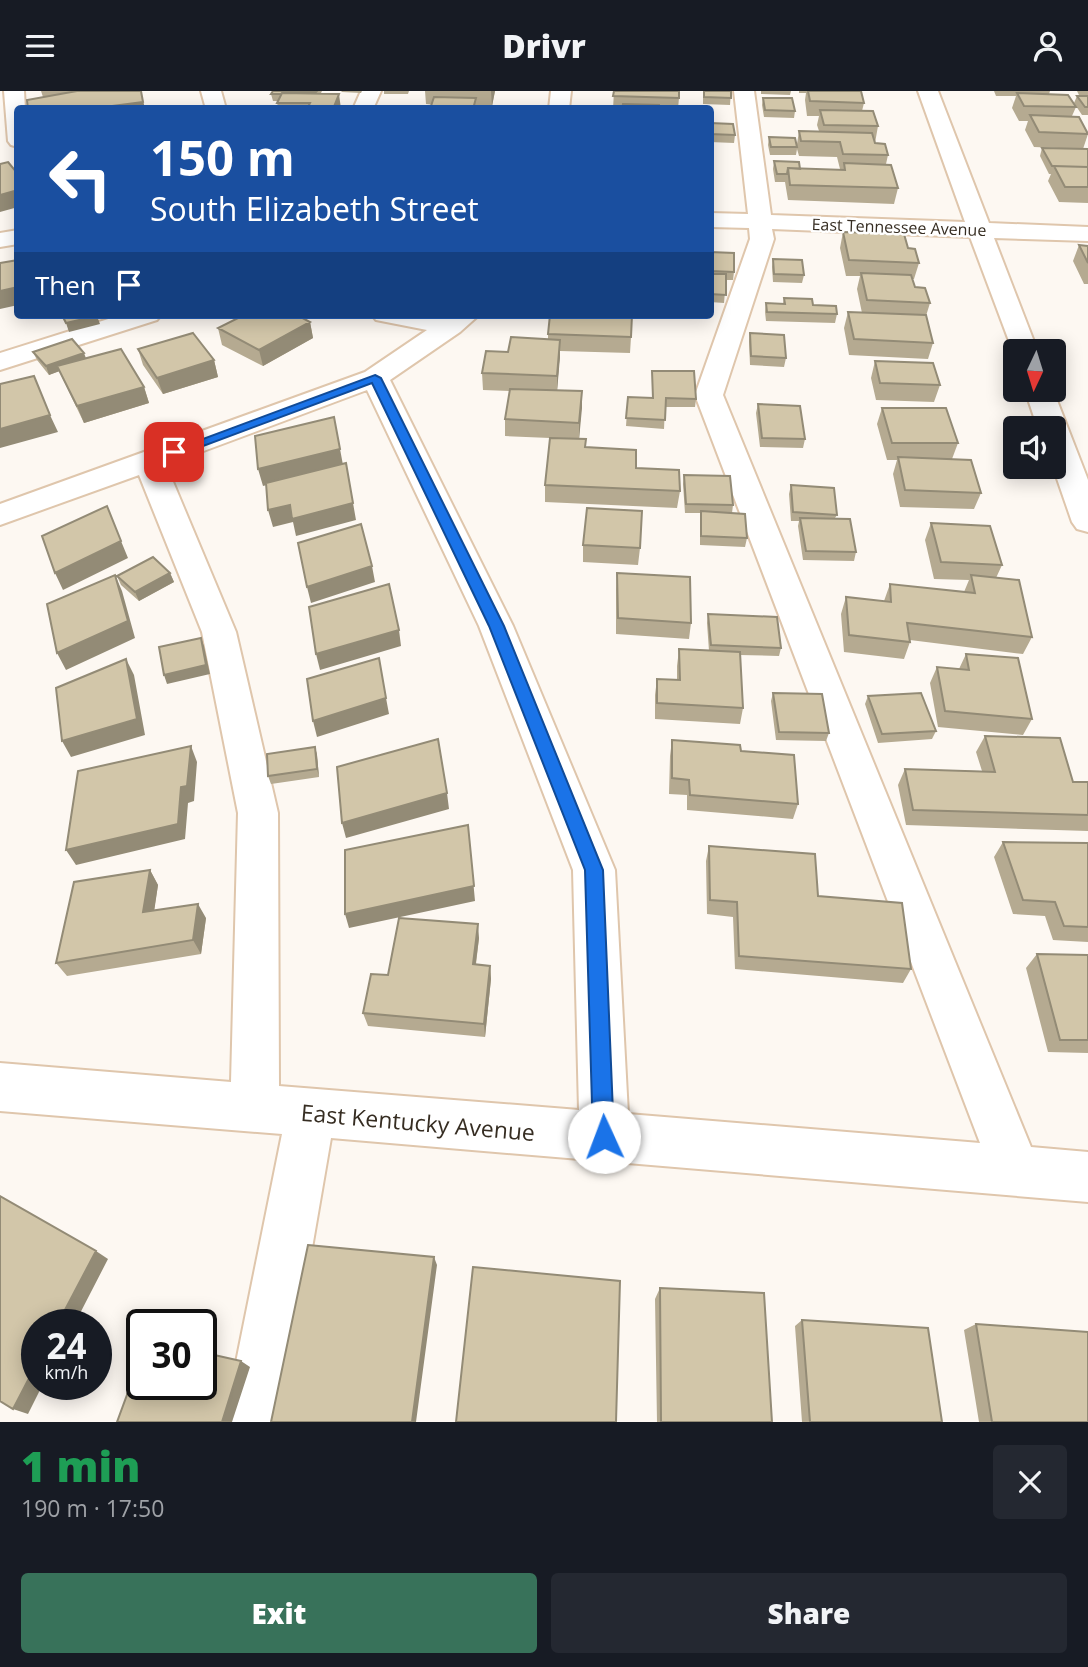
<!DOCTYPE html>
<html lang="en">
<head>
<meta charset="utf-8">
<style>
	:root { --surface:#171b24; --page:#242831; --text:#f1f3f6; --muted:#9ea1a6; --accent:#38725a }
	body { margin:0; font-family:"Open Sans",sans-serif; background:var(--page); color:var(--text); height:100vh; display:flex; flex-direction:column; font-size:26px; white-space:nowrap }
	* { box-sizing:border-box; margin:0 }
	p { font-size:23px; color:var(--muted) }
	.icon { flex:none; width:38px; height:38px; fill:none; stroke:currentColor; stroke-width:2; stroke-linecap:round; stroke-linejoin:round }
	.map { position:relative; height:1331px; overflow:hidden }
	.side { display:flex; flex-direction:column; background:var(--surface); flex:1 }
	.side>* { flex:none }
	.hud { position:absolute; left:14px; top:14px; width:700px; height:214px; border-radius:7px; box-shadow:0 4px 18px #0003; background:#1a4fa0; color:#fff; overflow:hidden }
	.needle { width:46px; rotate:184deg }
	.fabs { position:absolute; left:1003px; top:248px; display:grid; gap:14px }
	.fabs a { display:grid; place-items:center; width:63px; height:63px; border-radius:7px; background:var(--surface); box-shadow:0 4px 18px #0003; font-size:35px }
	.speed { position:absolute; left:21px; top:1218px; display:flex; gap:14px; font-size:35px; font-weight:700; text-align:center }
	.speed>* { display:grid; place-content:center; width:91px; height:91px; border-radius:50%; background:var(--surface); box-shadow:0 4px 18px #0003; line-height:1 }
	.speed small { font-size:18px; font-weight:400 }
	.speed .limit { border:4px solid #111; border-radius:10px; background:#fff; color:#111 }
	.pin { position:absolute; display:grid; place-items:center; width:60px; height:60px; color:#fff; margin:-30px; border-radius:14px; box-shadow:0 4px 10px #0006 }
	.me { position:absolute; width:77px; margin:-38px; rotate:358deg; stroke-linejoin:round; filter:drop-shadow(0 0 5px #0008) }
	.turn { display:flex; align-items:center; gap:24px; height:147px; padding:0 21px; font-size:32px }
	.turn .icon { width:91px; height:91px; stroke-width:2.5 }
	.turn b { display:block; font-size:49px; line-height:60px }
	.then { display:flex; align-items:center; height:66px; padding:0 21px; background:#0003; gap:14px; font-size:26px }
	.round { display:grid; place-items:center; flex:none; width:74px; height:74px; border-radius:7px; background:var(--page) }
	.overview { display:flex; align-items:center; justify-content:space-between; height:119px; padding:0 21px }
	h1 { font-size:42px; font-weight:800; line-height:52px; color:#1e9e55 }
	.cta { display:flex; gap:14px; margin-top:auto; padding:14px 21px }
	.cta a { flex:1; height:80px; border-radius:7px; background:var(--accent); color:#fff; font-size:28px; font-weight:800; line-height:80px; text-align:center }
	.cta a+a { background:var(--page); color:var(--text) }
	header { display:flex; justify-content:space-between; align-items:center; height:91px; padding:0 21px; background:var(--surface); font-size:32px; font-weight:800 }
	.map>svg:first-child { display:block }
</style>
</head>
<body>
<header><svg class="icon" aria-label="menu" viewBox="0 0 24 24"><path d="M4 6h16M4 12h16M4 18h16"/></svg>Drivr<svg class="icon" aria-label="person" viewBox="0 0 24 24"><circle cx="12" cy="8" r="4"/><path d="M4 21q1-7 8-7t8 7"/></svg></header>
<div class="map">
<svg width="1088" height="1331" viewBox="0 0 1088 1331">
	<rect width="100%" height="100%" fill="#fdf8f2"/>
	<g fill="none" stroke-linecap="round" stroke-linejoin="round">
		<defs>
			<path id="minor" d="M4 0H24L25 18H18V56L11 54 8 50Z
				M201 0H221L226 18H206Z
				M361 0H381L373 18H353Z
				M551 0H571L569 18H549Z
				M734 0H754L771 124 965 131 918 0H938L989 132 1088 136V150L994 147 1038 261H1015V266L970 146 772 138 774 148 723 304 1031 1056 1088 1061V1111L331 1047 282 1331H224L282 1043 0 1020V972L231 991 238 722 202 541 139 384 0 434V413L365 281 427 239 376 229 372 224 446 226 479 224 460 241 390 289 513 535 615 779 628 1023 980 1052 695 304 750 148 749 137 710 136V122L748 123ZM367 299 479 535 573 779 579 1019 279 995 278 722 236 541 166 374Z
				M18 139V153L0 156V142Z
				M121 224H161L157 229 0 279V262Z
				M1025 299H1053L1088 389V441L1077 438 1072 431 1053 376 1054 338H1038Z"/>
		</defs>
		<!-- minor casing -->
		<use href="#minor" stroke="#dfc6ac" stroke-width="4"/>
		<!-- minor -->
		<use href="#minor" fill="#fff" fill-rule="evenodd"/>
	</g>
	<!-- wall -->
	<path fill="#b5aa91" d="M41 0H141L43 6Z
		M273 0H322L321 2 341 17 278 18 277 10H273L271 3Z
		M341 0H362L361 2 342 1Z
		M384 0H409L408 3H384Z
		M425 0H495L492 15 476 14 477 18 426 13Z
		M614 0 679 7 678 18H613Z
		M703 0H731L730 14 703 13Z
		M761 0H791L790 4 761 3Z
		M799 0H861L864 12 862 20 878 35 875 52 888 64 886 73 898 97 894 113 788 109 785 91H775L773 78 774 70 800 78 842 79V78H840L837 66 799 65 797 58 796 64H770L768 54 769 46 797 53 799 40H819L817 34 819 25H807L805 9 806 2H799Z
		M994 0H1050L1049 3 1076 16 1072 25 1088 43 1083 58 1034 56 1025 39 1028 30H1019L1012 17 1016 5H996Z
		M1077 0H1088V4H1079Z
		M1077 5H1088V24H1082L1074 12Z
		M763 7 795 20 794 27 764 26 762 14Z
		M710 32 735 44 734 52 710 51Z
		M1042 57 1088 58V112L1059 111 1048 90 1051 83H1049L1040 65Z
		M843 141 908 157 919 172 914 188H912L915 196 930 212 926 225 933 252 928 268 849 264 844 237 848 221 862 222 857 198 860 185H846L840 157Z
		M1079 154 1088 155V193H1084L1073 170Z
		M710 161 734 181 733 189H726L724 212 710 211Z
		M773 168 804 184 802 192 773 191 772 176Z
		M784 207 813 214 837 223 835 232 766 230 765 221 766 212 783 213Z
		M310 231 313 247 263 275 222 254 218 237Z
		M750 242 786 267 784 276 750 274 749 250Z
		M548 243 631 246 630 262 560 260 557 299 582 300 579 347 586 348V356L636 377 680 400 677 417 545 411V394L550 347 505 345V328L510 300 483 299 482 282 508 261 548 248Z
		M138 258 214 269 218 286 163 303 143 274Z
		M33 261 86 267 144 296 149 312 84 332 59 280 49 284 37 269Z
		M875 270 940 294 934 311 876 309 871 287Z
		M652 280 696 308 695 316H665L664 338 626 335 628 306 652 307Z
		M758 313 805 348 803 357 760 356 756 322Z
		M882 317 958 352 952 368 981 402 974 418 900 416 893 383 897 369H887L877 333Z
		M684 384 733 414 732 422 747 447 745 456 700 454V422H685L683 393Z
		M791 394 837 424 835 427 856 461 854 470 803 469 798 435 799 430H791L789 403Z
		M931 432 1002 474 996 487 1032 546 1023 563 910 549V551L904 568 844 561 841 523 846 506 884 510 890 493 964 501 969 489 934 488 925 449Z
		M583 454 640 457 638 474 583 471Z
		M170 482 174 491 139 510 121 494 117 485Z
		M617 482 691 532 689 548 616 543V499Z
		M708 523 781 557 779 565 740 564 743 617 740 633 655 628V604L657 588 677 589V575L679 559 709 560 707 532Z
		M966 563 1032 628 1023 644 938 636 930 592 937 576 959 578Z
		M773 602 829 642 826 650 776 649 771 610Z
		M868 605 936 640 932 648 878 652 865 613Z
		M985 645 1073 691H1088V740L906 734 898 694 905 678 982 680 976 661Z
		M672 649 741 660 798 713 793 728 687 719V704L669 703 670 665Z
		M315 656 317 664 319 686 271 693 268 685Z
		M1003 751 1088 752V851L1053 849 1045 825 1013 823 994 766Z
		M709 755 818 805 911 878 903 892 735 878 733 826 707 823 706 770Z
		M150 779 158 794 154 819 206 827 201 863 67 885 56 872Z
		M479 847 476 873 490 875 491 888 485 946 368 935 363 922 388 884Z
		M1037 863 1088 864V962L1048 961 1026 877Z
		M660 1197 772 1331H657L655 1208Z
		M802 1229 942 1331H802L795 1235Z
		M976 1233 1088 1331H979L964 1239Z"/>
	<!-- shaded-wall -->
	<path fill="#938b76" d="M141 0 145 18H89Z
		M491 0H495L492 15Z
		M339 3 341 18H333Z
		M18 99V116L0 121V104Z
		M18 196V214L0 218V200Z
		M97 225 100 233 69 241 66 232Z
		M310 231 313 247 263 275 259 259Z
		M560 249V266L557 301V285Z
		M84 262 87 270 49 284 46 275Z
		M214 269 218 286 163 303 157 287Z
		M144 296 149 312 84 332 77 315Z
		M582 300V317L579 349V332Z
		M50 324 58 341 0 357V338Z
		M340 358 343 374 263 395 258 378Z
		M353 412 356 429 296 445 293 431 273 436 268 419 290 414Z
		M121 450 128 467 63 499 55 482Z
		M372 475 375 491 311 512 307 496Z
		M170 482 174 491 139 510 135 501Z
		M115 484 122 500 135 547 66 579 57 562Z
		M399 539 401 555 320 579 316 563Z
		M201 547 204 555 210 583 167 593 164 584Z
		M126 568 134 584 145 644 71 666 62 650Z
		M386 607 389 623 317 646 313 630Z
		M191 655 197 671 194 710 188 712 185 748 76 774 66 759 181 696Z
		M315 656 317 664 319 686 317 678Z
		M447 702 449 718 346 747 342 732Z
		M468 734 475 810 349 837 345 823Z
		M150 779 158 794 152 835 143 821Z
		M198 813 206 827 201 863 193 849Z
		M478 833 479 847 474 886 473 873Z
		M490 875 491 888 485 946 484 933Z
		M96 1160 108 1168 74 1234H57Z
		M434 1166 437 1174 416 1331H412Z
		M241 1270 250 1276 232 1331H222Z
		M37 1272V1293H43L28 1323 13 1318Z"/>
	<!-- building -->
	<path fill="#d2c6a9" stroke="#938b76" stroke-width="2" d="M77 0H141L143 11 89 18H28L27 9Z
		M273 0H317L315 2H282L281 3H271Z
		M614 0H679V7L613 5Z
		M704 0H731V7L704 6Z
		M808 0H861L864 12 810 10Z
		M282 2 339 3 333 18H307L310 12H277Z
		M1017 2 1068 4 1076 16 1024 15Z
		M1077 5H1088V16H1085Z
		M434 6 476 7 473 18H430Z
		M763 7H792L795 20 765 19Z
		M623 13 659 14V18H622Z
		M820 19 873 20 878 35 824 34Z
		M1030 24 1079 26 1088 43 1039 41Z
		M710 32 733 33 735 44 710 43Z
		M799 40 872 42 875 52 885 53 888 64 843 63 840 51 801 50Z
		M769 46 795 47 797 56H771Z
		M1042 57 1088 58V76L1052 75Z
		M774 70 799 71 800 78 788 77 787 83H777Z
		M8 71 18 83V99L0 104V73Z
		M844 72 891 74 898 97 790 94 788 77 845 79Z
		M1054 75 1088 76V96H1065Z
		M843 141 904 143 908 157 915 158 919 172 849 169Z
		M1079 154 1088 155V172Z
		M710 161 734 162V181L710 180Z
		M773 168 802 169 804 184 774 183Z
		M18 169V196L0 200V172Z
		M861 182 911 184 915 196 925 197 930 212 867 209Z
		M710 183H726V204L710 203Z
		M784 207 812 208 813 214 836 215 837 223 767 221 766 212 785 213Z
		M848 221 926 224 933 252 854 248Z
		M62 224H97V225L66 232Z
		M244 224H297L310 231 259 259 218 237Z
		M550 224H632L631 246 548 243Z
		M193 242 214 269 157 287 138 258Z
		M750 242 784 244 786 267 751 265Z
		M511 246 560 249 557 285 482 282 486 260 508 261Z
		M72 248 84 262 46 275 33 261Z
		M121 258 144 296 77 315 57 275Z
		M875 270 933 272 940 294 880 292Z
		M652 280H694L696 308 666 307 665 329 626 327 628 306 653 307Z
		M34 285 50 324 0 338V293Z
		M510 298 582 300 579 332 505 328Z
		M758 313 800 315 805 348 762 347Z
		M882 317H946L958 352H892Z
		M334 326 340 358 258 378 255 345Z
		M550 347 586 348 585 356 636 359V377L679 379 680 400 545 394Z
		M898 366 971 369 981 402 905 399Z
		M346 372 353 412 292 428 290 414 268 419 266 392Z
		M684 384 730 385 733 414 686 413Z
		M791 394 834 397 837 424 793 421Z
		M107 415 121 450 55 482 42 445Z
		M587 417 642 420 640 457 583 454Z
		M701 420 745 423 747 447 701 445Z
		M800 427 850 428 856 461 806 460Z
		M931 432 990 435 1002 474 941 471Z
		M361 433 372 475 307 496 298 452Z
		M153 466 170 482 135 501 117 485Z
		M617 482 690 486 691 532 618 527Z
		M115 484 128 530 57 562 47 513Z
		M971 484 1019 489 1032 546 907 532 910 551 849 544 846 506 891 511 890 493 975 502Z
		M389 493 399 539 316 563 309 516Z
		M708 523 777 526 781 557 711 554Z
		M201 547 206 574 164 584 159 556Z
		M679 558 740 561 743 617 657 612V588L680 589Z
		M966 563 1018 567 1032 628 945 620 937 576 969 579Z
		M379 567 386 607 313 630 307 588Z
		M126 568 137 628 62 650 56 597Z
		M773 602 822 603 829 642 779 641Z
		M921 602 936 640 882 643 868 605Z
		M985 645 1060 647 1073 691H1088V724L913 719 905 678 995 681Z
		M438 648 447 702 342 732 337 676Z
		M672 649 740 654 741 660 794 664 798 713 690 704 689 689 672 687Z
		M191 655 187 695 181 696 178 733 66 759 78 680Z
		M315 656 317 678 268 685 267 663Z
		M468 734 474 795 345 823V759Z
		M1003 751 1088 752V836L1064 835 1055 811 1023 809Z
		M709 755 815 763 818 805 902 812 911 878 739 865 737 811 710 809Z
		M150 779 143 821 198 813 193 849 56 872 74 791Z
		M399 827 478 833 473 873 490 875 484 933 363 922 371 883 388 884Z
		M1037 863 1088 864V949H1060Z
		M0 1105 96 1160 57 1234H37V1272L13 1318 0 1310Z
		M308 1154 434 1166 412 1331H271Z
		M473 1176 620 1190 616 1331H456Z
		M660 1197 764 1202 772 1331H661Z
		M802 1229 928 1237 942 1331H810Z
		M976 1233 1088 1241V1331H992Z
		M201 1261 241 1270 222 1331H117L142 1263V1293H201Z"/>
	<!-- route -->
	<path fill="#1a73e8" stroke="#114b97" stroke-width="2" d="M375 284 381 287 504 535 603 779 614 1046 611 1053 604 1056 596 1053 593 1046 585 779 489 535 372 292 179 364 174 365 168 361Z"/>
	<g text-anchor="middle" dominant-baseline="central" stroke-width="5" stroke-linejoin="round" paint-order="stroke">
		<!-- far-street labels -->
		<g font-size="16" fill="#362d22" stroke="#fff">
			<text transform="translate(899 136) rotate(2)">East Tennessee Avenue</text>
		</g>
		<!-- near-street labels -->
		<g font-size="23" fill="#362d22" stroke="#fff">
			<text transform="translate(418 1031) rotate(5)">East Kentucky Avenue</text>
		</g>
	</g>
</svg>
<div class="fabs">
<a><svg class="needle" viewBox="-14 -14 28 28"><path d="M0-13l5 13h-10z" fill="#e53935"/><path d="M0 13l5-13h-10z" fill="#9ea1a6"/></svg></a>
<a><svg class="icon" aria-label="sound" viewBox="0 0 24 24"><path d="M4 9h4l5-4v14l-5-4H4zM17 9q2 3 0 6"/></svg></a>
</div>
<div class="speed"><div>24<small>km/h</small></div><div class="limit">30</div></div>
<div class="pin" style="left:174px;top:361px;background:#d93025"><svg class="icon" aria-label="arrive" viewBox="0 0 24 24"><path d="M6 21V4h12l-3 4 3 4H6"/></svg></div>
<svg class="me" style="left:604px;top:1046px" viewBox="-20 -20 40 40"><circle r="19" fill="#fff"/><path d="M0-13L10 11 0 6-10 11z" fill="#1a73e8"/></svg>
<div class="hud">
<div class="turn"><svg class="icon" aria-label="left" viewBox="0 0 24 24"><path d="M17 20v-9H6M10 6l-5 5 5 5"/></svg><div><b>150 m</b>South Elizabeth Street</div></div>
<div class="then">Then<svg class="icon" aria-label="arrive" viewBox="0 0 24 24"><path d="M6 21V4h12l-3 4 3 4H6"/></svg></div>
</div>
</div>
<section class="side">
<div class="overview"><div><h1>1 min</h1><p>190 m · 17:50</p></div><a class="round"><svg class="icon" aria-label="close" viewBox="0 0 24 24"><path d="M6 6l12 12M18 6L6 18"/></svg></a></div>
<div class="cta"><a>Exit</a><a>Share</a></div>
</section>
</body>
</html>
